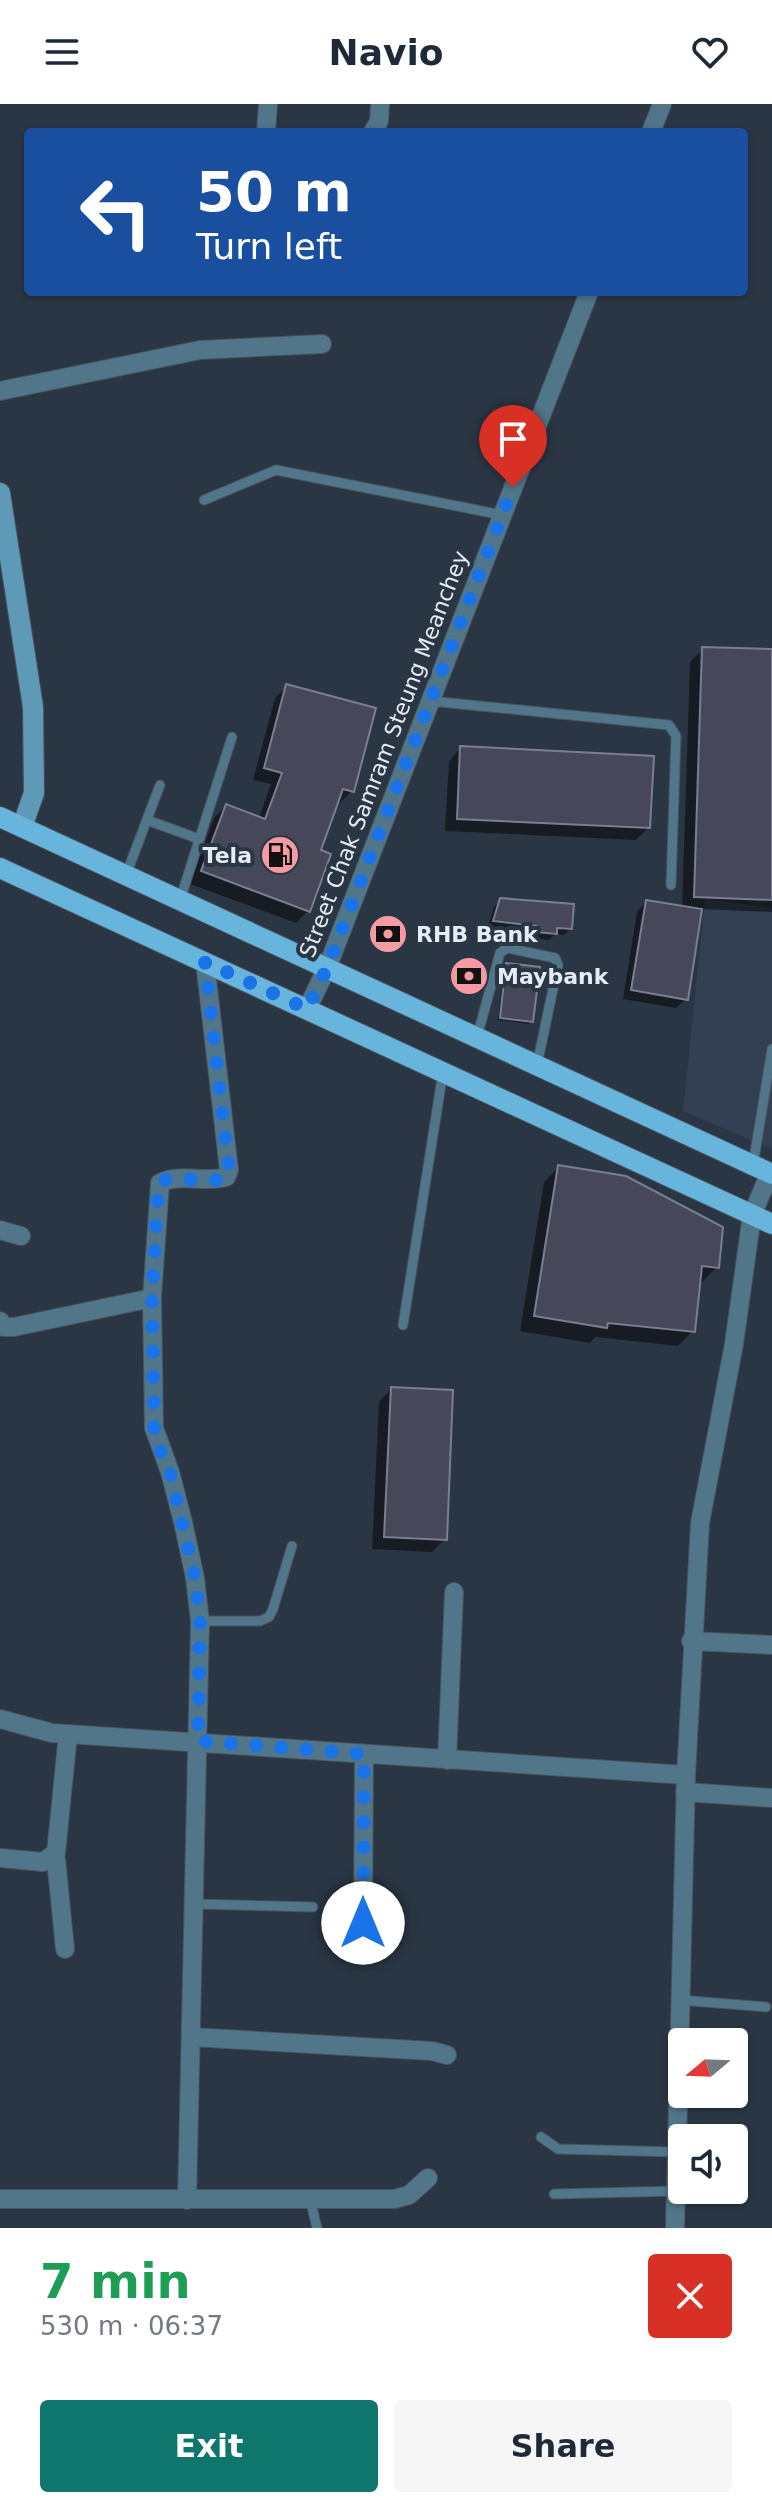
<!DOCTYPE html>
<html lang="en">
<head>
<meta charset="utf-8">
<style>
	:root { --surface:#fff; --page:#f6f6f7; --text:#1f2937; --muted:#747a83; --accent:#0f766e }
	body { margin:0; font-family:"DejaVu Sans",sans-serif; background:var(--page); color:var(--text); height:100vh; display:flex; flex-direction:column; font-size:30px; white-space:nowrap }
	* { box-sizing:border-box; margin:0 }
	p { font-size:26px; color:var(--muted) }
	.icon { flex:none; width:44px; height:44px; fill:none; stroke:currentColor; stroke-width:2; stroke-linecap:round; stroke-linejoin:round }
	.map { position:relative; height:2124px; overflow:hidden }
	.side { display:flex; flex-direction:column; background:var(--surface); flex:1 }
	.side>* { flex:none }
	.top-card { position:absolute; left:24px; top:24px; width:724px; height:168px; border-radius:8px; box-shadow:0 2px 6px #0004; background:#1a4fa0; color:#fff; overflow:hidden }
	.needle { width:52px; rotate:251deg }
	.tools { position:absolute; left:668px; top:1924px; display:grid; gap:16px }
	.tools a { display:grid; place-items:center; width:80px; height:80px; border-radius:8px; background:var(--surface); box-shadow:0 2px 6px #0004; font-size:40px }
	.pin { position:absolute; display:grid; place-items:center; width:68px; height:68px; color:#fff; margin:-82px -34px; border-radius:50% 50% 50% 0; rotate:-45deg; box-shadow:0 0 8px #0007 }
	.pin .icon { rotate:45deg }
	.me { position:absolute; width:88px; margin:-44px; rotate:0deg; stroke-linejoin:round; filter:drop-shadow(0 0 6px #0008) }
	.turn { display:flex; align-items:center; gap:28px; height:168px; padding:0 40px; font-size:36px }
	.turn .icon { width:104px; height:104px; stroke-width:2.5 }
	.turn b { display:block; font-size:56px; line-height:68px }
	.round { display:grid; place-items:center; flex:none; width:84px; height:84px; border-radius:8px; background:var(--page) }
	.overview { display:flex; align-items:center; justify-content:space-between; height:136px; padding:0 40px }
	h1 { font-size:48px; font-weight:600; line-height:60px; color:#1e9e55 }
	.cta { display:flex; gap:16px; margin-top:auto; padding:16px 40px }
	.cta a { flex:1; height:92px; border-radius:8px; background:var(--accent); color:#fff; font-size:32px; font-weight:600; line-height:92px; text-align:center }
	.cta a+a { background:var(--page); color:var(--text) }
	header { display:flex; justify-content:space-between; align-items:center; height:104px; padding:0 40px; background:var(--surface); font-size:36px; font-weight:600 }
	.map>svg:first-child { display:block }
</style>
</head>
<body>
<header><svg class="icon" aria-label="menu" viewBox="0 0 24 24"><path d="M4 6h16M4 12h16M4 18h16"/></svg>Navio<svg class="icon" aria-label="heart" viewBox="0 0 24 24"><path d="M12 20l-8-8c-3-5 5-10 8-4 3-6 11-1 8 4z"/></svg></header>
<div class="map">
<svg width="772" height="2124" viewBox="0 0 772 2124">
	<rect width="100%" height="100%" fill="#2b3644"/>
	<!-- built -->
	<path fill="#334054" d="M705 795 772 804V1045L683 1007Z"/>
	<!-- shadow -->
	<path fill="#0007" d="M703 545 772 547V808L700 805 686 895 676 904 623 895 637 808 646 798 682 804 690 558Z
		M287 582 352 687 340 699 336 698 319 747 308 807 296 819 190 780 214 714 226 702 259 714 271 680 253 676 275 594Z
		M461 644 648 724 636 736 445 727 449 657Z
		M501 796 570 825 564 831 555 830 549 836 530 834 531 827 488 823 494 803Z
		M507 861 531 917 529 920 498 916 504 863Z
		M559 1063 717 1163 702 1178H698L693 1227 678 1242 595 1233 590 1239 520 1227 544 1078Z
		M391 1285 445 1435 432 1448 372 1445 379 1298Z"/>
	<!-- building -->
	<path fill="#46485a" stroke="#7b7d91" stroke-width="2" d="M702 543 772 545V796L694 793Z
		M286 580 376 604 354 688 343 685 321 746 331 750 310 808 201 767 226 700 265 715 282 669 264 664Z
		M460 642 654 652 650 724 457 715Z
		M500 794 574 800 572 825 557 824V830L536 828V822L493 817Z
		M646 796 702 805 688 896 631 886Z
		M506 859 540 863 533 918 500 914Z
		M558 1061 626 1072 723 1123 719 1164 702 1162 695 1228 608 1219 607 1224 534 1212Z
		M391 1283 453 1286 447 1436 384 1433Z"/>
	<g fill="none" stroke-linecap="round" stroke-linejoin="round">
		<defs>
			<path id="lane" d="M204 396 276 366 502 411
				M430 597 669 621 676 632 671 781
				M147 716 199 735
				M126 771 160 681
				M180 796 232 633
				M477 933 500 849 507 844 555 854 558 861 537 961
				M753 1061 772 945
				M403 1221 443 968
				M200 1517H260L269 1513 273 1505 292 1442
				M194 1800 313 1803
				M679 1896 766 1903
				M541 2033 558 2045 677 2048
				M554 2090 676 2087
				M310 2095 317 2124"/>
			<path id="street" d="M266 28 268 0
				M373 28 379 17 380 0
				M651 28 662 0
				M0 287 200 246 322 240
				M307 905 327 864 589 188
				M0 1126 21 1132
				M0 1217 3 1223H14L152 1194
				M691 1537 772 1541
				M0 1615 52 1629 686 1671
				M447 1656 454 1488
				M685 1688 772 1694
				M52 1753 56 1755 65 1845
				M0 1754 43 1758 56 1749 68 1630
				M363 1819 364 1650
				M191 1933 432 1947 447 1951
				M0 2095H394L409 2091 428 2074
				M187 2096 200 1517 195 1474 183 1418 170 1368 154 1324 152 1194 160 1079C180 1069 205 1079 226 1073L229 1066 205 858
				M675 2124 686 1671 700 1419 734 1240 752 1111 770 1069"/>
			<path id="secondary" d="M0 389 33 603 34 689 22 723"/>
			<path id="primary" d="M0 713 772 1070
				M0 764 772 1120"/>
		</defs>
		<!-- lane casing -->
		<use href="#lane" stroke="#495360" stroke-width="11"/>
		<!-- street casing -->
		<use href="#street" stroke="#495360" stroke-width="20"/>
		<!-- secondary casing -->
		<use href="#secondary" stroke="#495360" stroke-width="22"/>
		<!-- primary casing -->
		<use href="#primary" stroke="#495360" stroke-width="22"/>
		<!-- lane -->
		<use href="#lane" stroke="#527689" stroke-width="9"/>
		<!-- street -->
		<use href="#street" stroke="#527689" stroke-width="18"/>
		<!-- secondary -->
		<use href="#secondary" stroke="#5f99b8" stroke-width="20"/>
		<!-- primary -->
		<use href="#primary" stroke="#67b5dd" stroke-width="20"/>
	</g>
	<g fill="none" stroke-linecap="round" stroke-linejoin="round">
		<!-- route -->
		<path stroke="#1a73e8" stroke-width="14" stroke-dasharray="0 25.2" d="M363 1819 364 1650 198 1637 200 1517 195 1474 170 1368 161 1348 154 1324 152 1194 158 1082 163 1076 170 1075 216 1076 226 1073 229 1066 205 858 307 905 327 864 513 383"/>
	</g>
	<!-- icons -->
	<defs>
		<symbol id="fuel-disc" viewBox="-11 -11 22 22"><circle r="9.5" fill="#f49aa3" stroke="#2b3644"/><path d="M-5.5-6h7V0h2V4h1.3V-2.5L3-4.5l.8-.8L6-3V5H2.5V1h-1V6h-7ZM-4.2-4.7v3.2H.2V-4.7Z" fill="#111"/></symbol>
		<symbol id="bank-disc" viewBox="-11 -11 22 22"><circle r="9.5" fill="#f49aa3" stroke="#2b3644"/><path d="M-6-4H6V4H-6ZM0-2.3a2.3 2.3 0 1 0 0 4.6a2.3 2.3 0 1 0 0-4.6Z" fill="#111"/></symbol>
	</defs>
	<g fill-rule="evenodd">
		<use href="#fuel-disc" x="258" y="729" width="44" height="44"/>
		<use href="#bank-disc" x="366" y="808" width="44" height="44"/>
		<use href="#bank-disc" x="447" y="850" width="44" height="44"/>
	</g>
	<g text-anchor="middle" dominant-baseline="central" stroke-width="8" stroke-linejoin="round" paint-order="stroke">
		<!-- street labels -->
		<g font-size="22" fill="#e5ecf6" stroke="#2b3644">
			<text transform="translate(384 650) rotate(-69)">Street Chak Samram Steung Meanchey</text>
		</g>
		<!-- poi labels -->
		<g font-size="22" font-weight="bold" fill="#e5ecf6" stroke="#2b3644" text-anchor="start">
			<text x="252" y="751" text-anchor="end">Tela</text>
			<text x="416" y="830">RHB Bank</text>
			<text x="497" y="872">Maybank</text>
		</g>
	</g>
</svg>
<div class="tools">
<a><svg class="needle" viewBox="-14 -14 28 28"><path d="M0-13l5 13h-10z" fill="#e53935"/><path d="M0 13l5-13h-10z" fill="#747a83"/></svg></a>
<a><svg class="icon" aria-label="sound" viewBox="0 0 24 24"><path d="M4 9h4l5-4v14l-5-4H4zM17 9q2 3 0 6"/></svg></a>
</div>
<div class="pin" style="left:513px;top:383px;background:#d93025"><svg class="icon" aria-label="arrive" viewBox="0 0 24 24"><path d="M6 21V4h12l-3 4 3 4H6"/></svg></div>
<svg class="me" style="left:363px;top:1819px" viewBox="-20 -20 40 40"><circle r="19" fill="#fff"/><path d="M0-13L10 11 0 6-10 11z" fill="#1a73e8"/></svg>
<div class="top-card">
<div class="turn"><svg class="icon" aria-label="left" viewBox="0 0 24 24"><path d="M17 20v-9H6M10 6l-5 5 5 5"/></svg><div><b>50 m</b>Turn left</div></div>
</div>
</div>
<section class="side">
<div class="overview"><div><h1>7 min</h1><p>530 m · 06:37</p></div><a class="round" style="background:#d93025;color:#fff"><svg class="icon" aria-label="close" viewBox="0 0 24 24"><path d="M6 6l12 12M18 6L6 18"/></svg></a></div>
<div class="cta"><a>Exit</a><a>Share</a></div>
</section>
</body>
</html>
